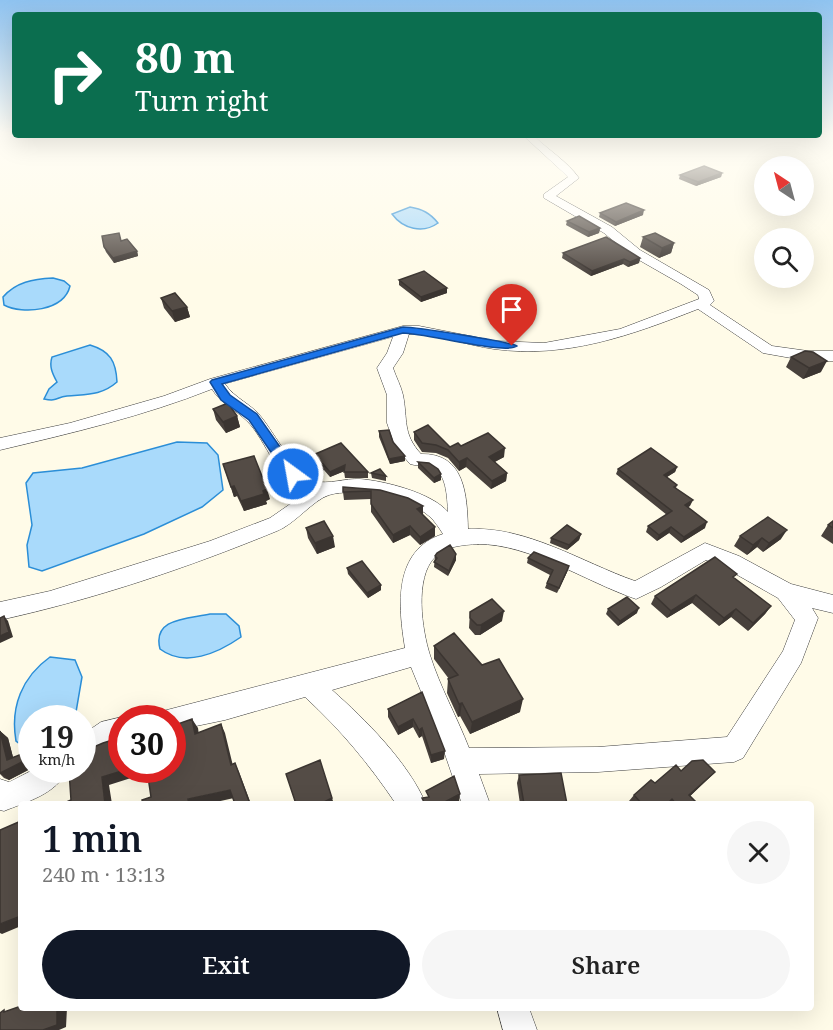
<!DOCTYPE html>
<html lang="en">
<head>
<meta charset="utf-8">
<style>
	:root { --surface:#fff; --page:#f6f6f6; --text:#222; --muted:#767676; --accent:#111827 }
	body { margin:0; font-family:"Noto Serif",serif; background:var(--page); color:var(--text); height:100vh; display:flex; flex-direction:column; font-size:22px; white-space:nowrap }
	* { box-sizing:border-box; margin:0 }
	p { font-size:20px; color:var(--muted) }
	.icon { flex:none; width:33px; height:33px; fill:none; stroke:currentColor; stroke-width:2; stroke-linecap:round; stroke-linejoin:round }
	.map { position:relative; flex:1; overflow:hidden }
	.panel { position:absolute; left:18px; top:801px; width:796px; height:210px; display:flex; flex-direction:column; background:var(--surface); border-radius:6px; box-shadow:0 6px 24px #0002 }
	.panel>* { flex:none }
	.banner { position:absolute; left:12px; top:12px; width:810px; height:126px; border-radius:6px; box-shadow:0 6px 24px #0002; background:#0b6e4f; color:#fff; overflow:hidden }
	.needle { width:39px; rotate:324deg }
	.fabs { position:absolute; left:754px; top:156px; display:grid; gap:12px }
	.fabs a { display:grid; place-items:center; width:60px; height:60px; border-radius:50%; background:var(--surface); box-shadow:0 6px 24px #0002; font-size:30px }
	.speed { position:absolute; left:18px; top:705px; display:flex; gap:12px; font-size:30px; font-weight:700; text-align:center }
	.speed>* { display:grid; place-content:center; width:78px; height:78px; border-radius:50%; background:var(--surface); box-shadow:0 6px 24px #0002; line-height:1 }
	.speed small { font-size:15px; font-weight:400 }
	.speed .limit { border:9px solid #d22; background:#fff; color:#111 }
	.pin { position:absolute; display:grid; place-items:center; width:51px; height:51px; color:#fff; margin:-62px -26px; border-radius:50% 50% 50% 0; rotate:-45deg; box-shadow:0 0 6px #0007 }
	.pin .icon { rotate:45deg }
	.me { position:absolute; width:66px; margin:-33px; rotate:328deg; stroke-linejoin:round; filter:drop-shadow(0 0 4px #0008) }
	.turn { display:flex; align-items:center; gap:21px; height:126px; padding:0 24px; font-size:27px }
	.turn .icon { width:78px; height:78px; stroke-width:2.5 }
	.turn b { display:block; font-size:42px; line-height:51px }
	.round { display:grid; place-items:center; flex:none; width:63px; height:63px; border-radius:32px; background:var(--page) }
	.overview { display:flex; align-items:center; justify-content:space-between; height:102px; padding:0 24px }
	h1 { font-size:36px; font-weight:600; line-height:45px; color:var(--accent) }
	.action { display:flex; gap:12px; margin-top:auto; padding:12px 24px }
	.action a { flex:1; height:69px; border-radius:36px; background:var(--accent); color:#fff; font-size:24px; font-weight:600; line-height:69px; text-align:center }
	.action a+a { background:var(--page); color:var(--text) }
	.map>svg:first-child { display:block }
</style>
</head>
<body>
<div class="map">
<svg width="833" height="1030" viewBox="0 0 833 1030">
	<rect width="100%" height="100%" fill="#fffbe8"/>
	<!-- water -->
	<path fill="#a9dafb" stroke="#2b8ed7" stroke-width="1.5" d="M410 207C422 209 430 213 438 223 423 234 403 229 392 214Z
		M53 278 64 281 70 286C64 311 23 315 4 305L3 297C16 282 33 279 53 278Z
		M90 345C110 351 116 361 117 382 101 396 86 394 67 396 56 397 58 402 44 399L49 389 57 382C52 373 49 366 52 357Z
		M177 442 207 443 218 455 223 490 202 507 144 534 42 571 29 567 27 545 32 525 26 483 33 473 82 468Z
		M210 614H226L239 626 241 637C218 653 185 668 160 649 152 618 187 619 210 614Z
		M50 657 75 660 82 677 75 718H32L31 751H29L16 741C10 707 22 677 50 657Z"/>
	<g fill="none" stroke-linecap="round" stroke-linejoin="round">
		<defs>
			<path id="street" d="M523 135H533C548 150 567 161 579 178L556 196 612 227 640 250 709 290 714 301 710 305 772 346 808 351H833V361H808L763 353 698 309C632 335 566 359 494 349 466 345 438 334 409 334L403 353 393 368C396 377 401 386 403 395 408 420 402 433 421 454 465 453 467 495 468 529 527 526 581 562 635 581L705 543 739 556 791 584 833 595V613L812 608 818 618 801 663 743 758 734 762 598 772 479 774 490 804H462L436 728 411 667 332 690C365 719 408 762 426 804H396C369 764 341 730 305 697L225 720 172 731V718H160L163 711 405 648C398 606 393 550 443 534 439 528 435 521 429 516 410 499 354 487 329 495 313 500 295 524 277 531 187 568 95 599 0 620V602L50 591 210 541 270 518 306 493C279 485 266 439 247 421 235 409 221 404 212 389 144 416 72 433 0 450V438L70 423 164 396 210 379 403 326H419L495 341 544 343 620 329 699 299 698 295 681 284 632 256 604 233 544 198V194L568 177ZM393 337 387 353 377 368 387 395V423L395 446 410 464C416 466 422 465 429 466 447 470 447 498 448 512 432 493 385 481 360 479 345 478 329 485 314 481 298 476 273 432 262 418 252 404 235 399 225 384ZM478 544C531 544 586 582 636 599L661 587 706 560 725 568 778 598 795 620 783 651 727 737 598 747 469 748C457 717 440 687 430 655 422 630 414 578 435 557 446 546 463 545 478 544Z
				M122 717 126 718H122V741L115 742 82 762V735L101 722Z
				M33 770H67C57 794 26 802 4 811L0 810V779L9 782Z
				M497 1008H529L537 1030H503Z"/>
		</defs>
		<!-- street casing -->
		<use href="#street" stroke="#3e3e3e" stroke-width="1"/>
		<!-- street -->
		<use href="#street" fill="#fff" fill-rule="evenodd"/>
	</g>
	<!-- wall -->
	<path fill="#48413c" d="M722 173 721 177 696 186 679 179 680 175Z
		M600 213 643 215 615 226 599 217Z
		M567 221 600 228 599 233 588 237 566 225Z
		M643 237 674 243 671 253 659 258 640 247Z
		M121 241 137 251 138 256 114 263 106 252 104 247Z
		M563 253 640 258 639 263 628 267 623 264 591 276 562 258Z
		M399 280 447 293 421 302 399 285Z
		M161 298 187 307 190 317 175 322 164 308Z
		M791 357 821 372 803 379 786 367Z
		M213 409 237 416 240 427 226 433 216 420Z
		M379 431 405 461 390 464 379 437Z
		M414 432 450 447 461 446 504 457 495 462 507 473 506 481 491 489 466 467 459 471 448 458 436 453 422 452 414 440Z
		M299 461 368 472V478H345L344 471 330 477 324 470 309 476 300 466Z
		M418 462 441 480 434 483 418 468Z
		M223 464 270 499 266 501 267 504 244 511 237 496 234 497Z
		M677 467 675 472 667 477 677 485 676 488 690 506 687 507 705 528 681 543 669 533 657 541 646 532 648 526 667 515 616 474 618 469Z
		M371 473 386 476V481L372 478Z
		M380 490 423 515 435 536 420 545 410 535 393 543 371 512V499L344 500 343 492Z
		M833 521V544L821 536 828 525Z
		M306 528 335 547 317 554 308 538Z
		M581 534 579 540 567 550 550 543 551 538Z
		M740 536 781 539 763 552 757 547 747 555 734 546Z
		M435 556 456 560 448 576 434 567Z
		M528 558 569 566 567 572 557 593 545 588 550 575 527 563Z
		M347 568 381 590 368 598 348 574Z
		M734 578 771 606 765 614 748 631 731 617 719 626 692 603 667 618 651 604 655 596Z
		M608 609 637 613 618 626 606 614Z
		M470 612 502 621 480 635H475L469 628Z
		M434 646 520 712 470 734 460 716 458 717 447 693 448 679H449L434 659Z
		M422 692 444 759 431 763 422 736 419 738 413 727 398 735 388 717V709Z
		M0 731 8 738 13 757 32 753V768L9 780 4 778 0 774Z
		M681 771 715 772 690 796 698 804H632L629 801 634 795 655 783Z
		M519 775 567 804H520L517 783Z"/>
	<!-- shaded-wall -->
	<path fill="#3b3531" d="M722 173 721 177 696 186 698 182Z
		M644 210 643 215 615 226 616 222Z
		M600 228 599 233 588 237 589 232Z
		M674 243 671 253 659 258 662 248Z
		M137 251 138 256 114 263 113 258Z
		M640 258 639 263 628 267 630 262Z
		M624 259 623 264 591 276 592 271Z
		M447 288V293L421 302V297Z
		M187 307 190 317 175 322 172 311Z
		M827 361 821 372 803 379 809 368Z
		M237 416 240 427 226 433 223 422Z
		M505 448 504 457 488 465 489 457Z
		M405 456V461L390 464 389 459Z
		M467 458 466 467 459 471V462Z
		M323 464 324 470 309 476V470Z
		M345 465V471L330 477V472Z
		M677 467 675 472 662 480 664 475Z
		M507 473 506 481 491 489 492 481Z
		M441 474V480L434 483V478Z
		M234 486 237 496 234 497 231 487Z
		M267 489 270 499 266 501 267 504 244 511 241 501Z
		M693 500 690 506 682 511 685 505Z
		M423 506V515L417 518V509Z
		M707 522 705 528 681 543 684 537Z
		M410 526V535L393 543V535Z
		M435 527V536L420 545V537Z
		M671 527 669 533 657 541 659 535Z
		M787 530 781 539 763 552 769 543Z
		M581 534 579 540 567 550 569 545Z
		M333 536 335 547 317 554 315 543Z
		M762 538 757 547 747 555 753 545Z
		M456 554V560L448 576 449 571Z
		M569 566 567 572 557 593 559 588Z
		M381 585V590L368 598 367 593Z
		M696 595 692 603 667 618 671 611Z
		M771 606 765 614 748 631 753 623Z
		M639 608 637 613 618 626 620 621Z
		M736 609 731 617 719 626 724 618Z
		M504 611 502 621 480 635 481 625Z
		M4 616 8 621 13 637 0 643V636Z
		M523 699 520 712 470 734 472 722Z
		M462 703 460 716 458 717 459 704Z
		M192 719 198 728 200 743 195 734Z
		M413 719V727L398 735V727Z
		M221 724 225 733 235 774 231 765Z
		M422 728V736L419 738V730Z
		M0 731 8 738 15 765 24 761 32 768 9 780 0 773 7 760Z
		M29 751 32 753V762L30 761Z
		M445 751 444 759 431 763V755Z
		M235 763 239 772 251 804H250Z
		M125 770H151L153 771 109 785 112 804H105L102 777Z
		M715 772 709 778 684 802 689 795Z
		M230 790 234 798 207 804H189L188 799Z
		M460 794 459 802 455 804H441Z
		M332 798 334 804H320Z
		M21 916V926L2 934 0 933V924Z
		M57 1008H67L66 1027 59 1030H43Z"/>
	<!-- building -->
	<path fill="#544c46" stroke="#3b3531" stroke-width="1.5" d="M704 166 722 173 698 182 680 175Z
		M626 203 644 210 616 222 600 213Z
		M579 216 600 228 589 232 567 221Z
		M119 233 121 241 127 239 137 251 113 258 104 247 102 236Z
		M655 233 674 243 662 248 643 237Z
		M606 237 640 258 630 262 624 259 592 271 563 253Z
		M424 271 447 288 421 297 399 280Z
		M175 293 187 307 172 311 161 298Z
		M805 351 813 352 827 361 809 368 791 357Z
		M228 403 237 416 223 422 213 409Z
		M428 425 450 447 458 443 461 446 488 433 505 448 489 457 507 473 492 481 467 458 459 462 448 450 436 445 422 443 414 432Z
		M389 430 393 442 405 456 389 459 379 431Z
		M341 443 368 472H344L345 465 330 472 323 464 309 470 299 461Z
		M651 448 677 467 664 475 677 485 674 487 693 500 685 505 707 522 684 537 671 527 659 535 648 526 672 511 618 469Z
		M254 456 267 489 263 491 264 494 241 501 234 486 231 487 223 464Z
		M418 462 429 463 438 469 441 474 434 478Z
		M380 469 386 476 371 473Z
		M343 487 380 490 408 498 423 506 417 509 435 527 420 537 410 526 393 535 371 504V491L343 492Z
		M768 517 787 530 769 543 762 538 753 545 740 536Z
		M324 521 333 536 315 543 306 528Z
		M833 521V528L828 525Z
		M567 525 581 534 569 545 551 538Z
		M450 545 456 554 449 571 434 562 437 558 435 556 437 553Z
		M534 552 569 566 559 588 547 583 553 570 528 558Z
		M715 557 737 574 733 577 771 606 753 623 736 609 724 618 696 595 671 611 655 596Z
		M362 561 381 585 367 593 347 568Z
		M627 597 639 608 620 621 608 609Z
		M492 599 504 611 481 625H477L470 618V612Z
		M4 616 9 632 0 636V618Z
		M454 633 482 665 499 659 523 699 472 722 462 703 459 704 448 679 458 675 434 646Z
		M422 692 445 751 431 755 422 728 419 730 413 719 398 727 388 709Z
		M192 719 195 734 221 724 231 765 235 763 250 804H235L230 790 188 799 189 804H143L142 800 151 797 147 770H172V726Z
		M0 731 7 760 29 751 30 761H24L0 773Z
		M122 737V770H125L102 777 105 804H62L71 800 69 770H82V752L103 743Z
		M320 760 332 798 320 804H296L286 774Z
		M703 760 715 772 689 795 698 804H676L672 799 667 804H642L634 795 651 780 655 783 676 765 681 771 692 761Z
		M561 773 567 804H524L519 775Z
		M454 776 460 794 441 804H425L422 798 429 797 426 791Z
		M21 821V916L0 924V830Z
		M21 1006V1008H57V1025L43 1030H0V1013L4 1010V1012Z"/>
	<!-- sky -->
	<linearGradient id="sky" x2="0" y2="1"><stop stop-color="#8fc3f0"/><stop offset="0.48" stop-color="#fffdf5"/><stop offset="1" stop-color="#fffdf5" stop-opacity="0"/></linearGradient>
	<rect width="833" height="277" fill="url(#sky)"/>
	<!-- route -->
	<path fill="#1a73e8" stroke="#114b97" stroke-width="1.5" d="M403 327C416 327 511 342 517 346 505 355 425 333 403 333L222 384 230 395 257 414 299 474 293 479 288 477 249 420 221 400 210 382 212 380Z"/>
</svg>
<div class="fabs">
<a><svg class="needle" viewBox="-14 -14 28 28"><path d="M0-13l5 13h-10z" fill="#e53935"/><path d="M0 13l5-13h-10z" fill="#767676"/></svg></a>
<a><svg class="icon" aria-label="search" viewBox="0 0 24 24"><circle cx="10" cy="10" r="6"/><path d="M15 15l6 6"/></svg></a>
</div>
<div class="speed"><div>19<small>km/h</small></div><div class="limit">30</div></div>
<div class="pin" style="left:512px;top:346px;background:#d93025"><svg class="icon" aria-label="arrive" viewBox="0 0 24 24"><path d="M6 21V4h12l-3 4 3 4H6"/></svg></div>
<svg class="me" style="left:293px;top:474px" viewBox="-20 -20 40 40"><circle r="17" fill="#1a73e8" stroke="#fff" stroke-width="3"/><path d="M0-11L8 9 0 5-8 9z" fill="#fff"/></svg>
<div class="banner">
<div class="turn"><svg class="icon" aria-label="right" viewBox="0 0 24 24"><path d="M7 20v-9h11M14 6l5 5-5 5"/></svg><div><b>80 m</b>Turn right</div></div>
</div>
<section class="panel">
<div class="overview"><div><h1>1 min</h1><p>240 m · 13:13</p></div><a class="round"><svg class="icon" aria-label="close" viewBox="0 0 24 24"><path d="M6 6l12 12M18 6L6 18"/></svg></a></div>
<div class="action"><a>Exit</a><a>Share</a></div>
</section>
</div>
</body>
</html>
